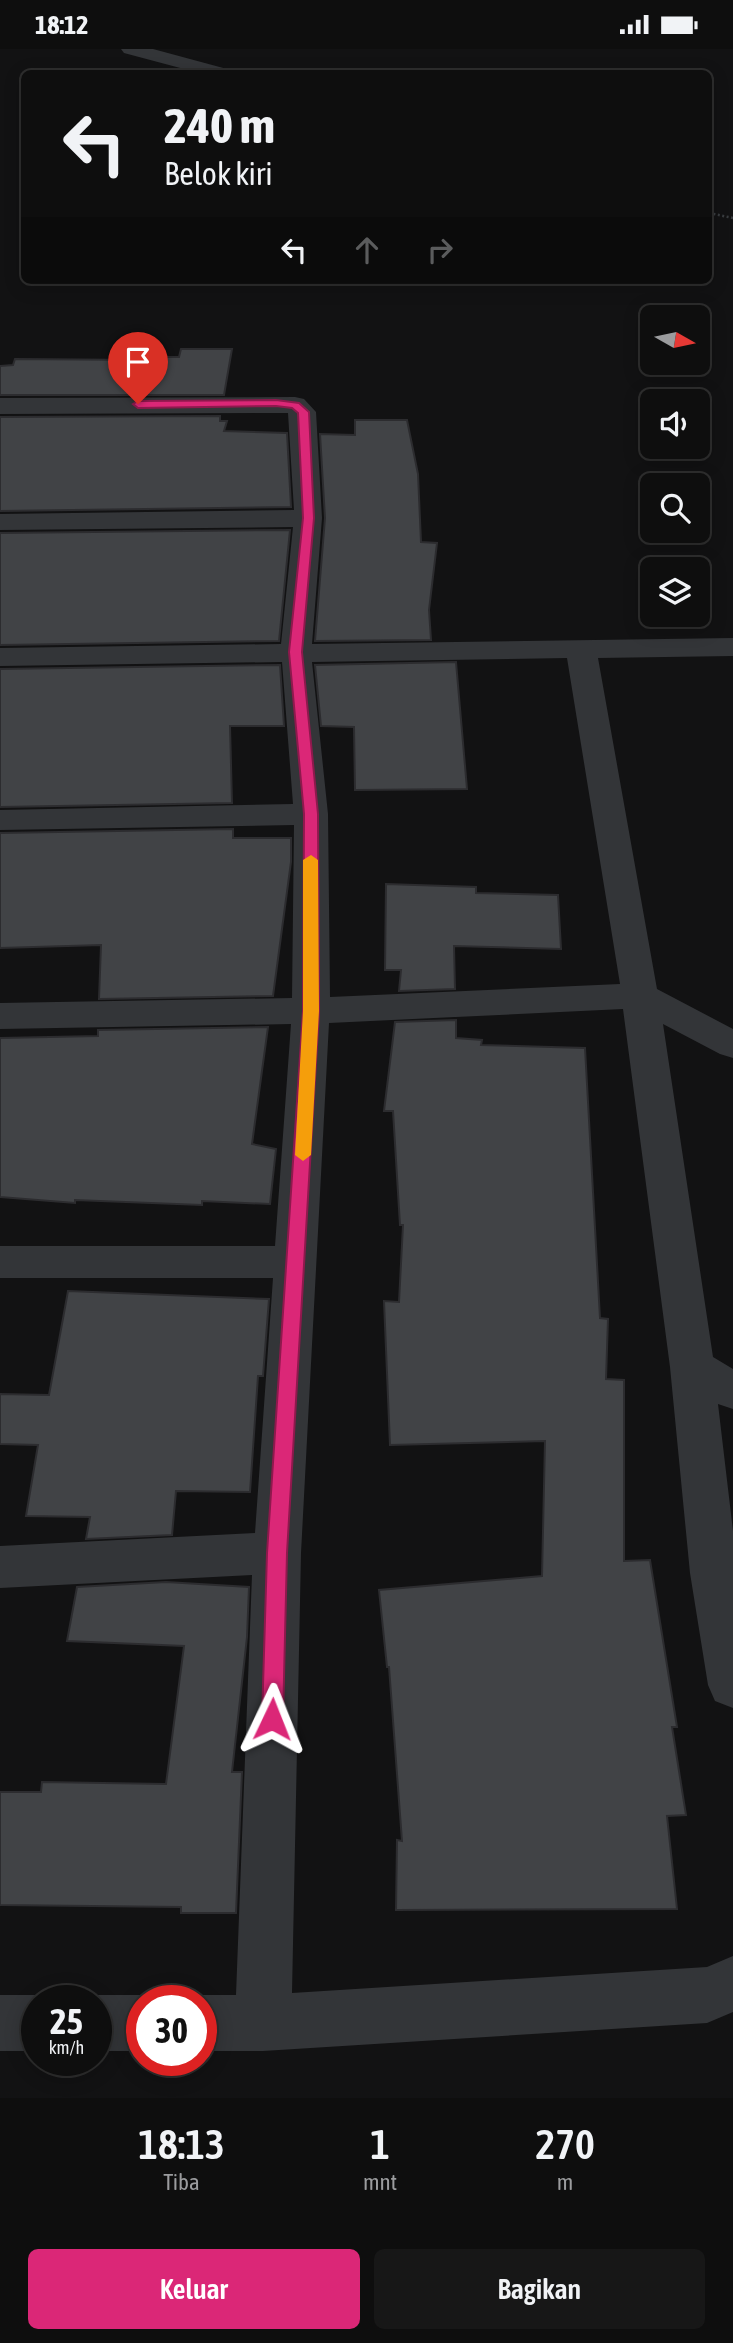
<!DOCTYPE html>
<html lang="id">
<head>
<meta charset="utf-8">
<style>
	:root { --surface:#0e0e0e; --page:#171717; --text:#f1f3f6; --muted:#9b9c9e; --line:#2e2e2e; --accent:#db2777 }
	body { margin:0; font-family:"Asap Condensed",sans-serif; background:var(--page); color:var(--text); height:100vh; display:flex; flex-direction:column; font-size:26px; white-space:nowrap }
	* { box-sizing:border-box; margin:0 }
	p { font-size:23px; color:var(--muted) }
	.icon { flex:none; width:38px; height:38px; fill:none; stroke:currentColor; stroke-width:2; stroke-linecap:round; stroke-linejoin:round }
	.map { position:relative; height:2049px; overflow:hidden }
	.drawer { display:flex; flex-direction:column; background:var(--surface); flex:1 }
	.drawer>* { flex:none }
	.hud { position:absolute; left:21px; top:21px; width:691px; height:214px; border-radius:10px; box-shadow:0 4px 18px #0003,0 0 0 2px var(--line); background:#0e0e0e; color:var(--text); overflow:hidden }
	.needle { width:46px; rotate:99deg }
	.buttons { position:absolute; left:640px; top:256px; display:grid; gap:14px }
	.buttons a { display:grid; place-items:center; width:70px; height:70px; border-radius:10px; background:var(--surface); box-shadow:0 4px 18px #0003,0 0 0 2px var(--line); font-size:35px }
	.speed { position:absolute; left:21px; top:1936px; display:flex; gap:14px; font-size:35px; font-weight:700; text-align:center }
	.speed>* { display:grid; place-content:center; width:91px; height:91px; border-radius:50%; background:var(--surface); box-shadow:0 4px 18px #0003,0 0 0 2px var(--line); line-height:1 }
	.speed small { font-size:18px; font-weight:400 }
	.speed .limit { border:10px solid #d22; background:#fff; color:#111 }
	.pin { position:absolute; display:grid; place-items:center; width:60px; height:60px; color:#fff; margin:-72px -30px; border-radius:50% 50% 50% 0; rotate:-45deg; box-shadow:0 0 7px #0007 }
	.pin .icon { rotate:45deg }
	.me { position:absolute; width:77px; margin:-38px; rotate:2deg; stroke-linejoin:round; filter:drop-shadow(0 0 5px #0008) }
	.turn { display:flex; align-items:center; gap:24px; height:147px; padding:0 28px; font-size:32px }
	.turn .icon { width:91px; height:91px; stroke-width:2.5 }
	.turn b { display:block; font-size:49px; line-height:60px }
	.lanes { display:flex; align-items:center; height:66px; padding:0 28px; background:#0003; justify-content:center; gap:35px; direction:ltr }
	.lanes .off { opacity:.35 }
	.eta { display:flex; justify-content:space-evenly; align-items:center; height:119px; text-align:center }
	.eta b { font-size:42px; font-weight:600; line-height:49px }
	.cta { display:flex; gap:14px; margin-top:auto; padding:14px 28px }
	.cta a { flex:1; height:80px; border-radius:10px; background:var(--accent); color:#fff; font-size:28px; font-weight:600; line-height:80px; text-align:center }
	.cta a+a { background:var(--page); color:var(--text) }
	.status { display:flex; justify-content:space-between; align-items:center; height:49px; padding:0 35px; background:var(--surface); direction:ltr }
	.status svg { height:19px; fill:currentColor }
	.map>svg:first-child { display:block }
</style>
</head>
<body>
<div class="status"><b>18:12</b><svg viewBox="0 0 49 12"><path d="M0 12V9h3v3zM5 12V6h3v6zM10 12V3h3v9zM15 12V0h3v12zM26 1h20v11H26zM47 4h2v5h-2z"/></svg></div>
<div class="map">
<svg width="733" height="2049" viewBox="0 0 733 2049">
	<rect width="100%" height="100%" fill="#121213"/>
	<!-- building -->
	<path fill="#414346" stroke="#2c2c2f" stroke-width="2" d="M181 300H232L224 346H0V317L13 316 15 310 142 311V308H179Z
		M220 367V372H227L224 382 287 384 291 458 0 462V368Z
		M355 371H407L418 425 421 493 437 494 429 561 431 591 315 592 325 469 320 385 355 386Z
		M290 481 279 592 0 596V484Z
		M456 613 467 740 355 741 354 678 321 677 315 616Z
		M280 616 284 677H230L232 754 0 758V620Z
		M233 780V789H291V813L273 947 99 950 101 896 0 899V784Z
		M386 835 476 838V844L558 846 561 900 454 897 455 940 399 942 401 921H385Z
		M456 971V989L482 991 481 996 585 999 600 1269 608 1270 606 1330 624 1331V1512L650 1511 677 1678H672L686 1766 667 1767 677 1860 396 1861 397 1791 402 1792 389 1618H387L379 1541 542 1527 545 1392 390 1396 384 1252 399 1253 403 1176H400L393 1062H384L395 973Z
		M268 978 252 1095 276 1100 270 1155 202 1152V1156L75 1151V1154L0 1148V989L98 987V981Z
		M68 1242 269 1250 263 1327H258L250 1443 176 1442 172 1486 86 1490 90 1468 26 1467 38 1396 0 1395V1345L49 1346Z
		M166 1533 249 1538 247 1588 232 1723H242L236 1864H181V1858L0 1856V1743H41L42 1733 166 1735 184 1597 67 1592 77 1538Z"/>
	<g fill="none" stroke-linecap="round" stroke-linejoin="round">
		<!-- path -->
		<path stroke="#393c3f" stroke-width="2.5" stroke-dasharray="2 2.5" stroke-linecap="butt" d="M709 164 733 169"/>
		<!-- minor -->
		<path fill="#333538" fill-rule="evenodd" d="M121 0H153L227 20 230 24H199L124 4Z
			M295 348 304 350 316 363 322 469 312 595 733 589V607L598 609 657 940 733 980V1009L720 1005 663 975 713 1308 733 1320V1360L718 1355 733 1482V1659L715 1652 708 1636 690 1524 670 1318 623 960 329 974 301 1504 292 1944 707 1918 733 1907V1963L707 1974 263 2002H201V1951H188L201 1946H236L252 1526 0 1539V1497L255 1484 273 1229H0V1197H275L291 975 0 980V954L292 949 294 776 0 781V761L293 755 282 613 0 617V599L281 595 293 478 0 481V465L294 461 288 364 0 365V349ZM567 609 620 935 330 948 328 765 312 613Z
			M0 1946H37L50 1951H37V2002H0Z
			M96 1946H142L155 1951H142V2002H96V1951H83Z"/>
	</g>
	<!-- route -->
	<path fill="#db2777" stroke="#8e194d" stroke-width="2" d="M276 351 299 354 309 363 314 469 302 603 318 765 319 962 287 1504 283 1670 280 1676 272 1679 265 1676 262 1670 267 1504 303 962 304 765 289 603 303 469 298 364 292 359 276 357 138 359 133 355 138 352Z"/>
	<!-- slow -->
	<path fill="#f59e0b" d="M311 806 318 811 319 962 311 1106 303 1112 295 1106 303 962V811Z"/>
</svg>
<div class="buttons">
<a><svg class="needle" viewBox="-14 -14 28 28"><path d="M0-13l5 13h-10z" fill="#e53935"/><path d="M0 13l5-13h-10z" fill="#9b9c9e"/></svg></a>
<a><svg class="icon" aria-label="sound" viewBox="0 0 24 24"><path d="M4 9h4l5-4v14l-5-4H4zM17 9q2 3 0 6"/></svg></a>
<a><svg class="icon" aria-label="search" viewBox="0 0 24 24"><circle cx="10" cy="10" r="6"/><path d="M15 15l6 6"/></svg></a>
<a><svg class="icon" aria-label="layers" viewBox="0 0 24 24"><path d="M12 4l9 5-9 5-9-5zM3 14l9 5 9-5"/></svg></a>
</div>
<div class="speed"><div>25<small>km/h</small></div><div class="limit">30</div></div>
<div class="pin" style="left:138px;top:355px;background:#d93025"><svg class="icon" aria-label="arrive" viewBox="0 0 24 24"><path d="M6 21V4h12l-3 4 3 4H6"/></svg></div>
<svg class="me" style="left:272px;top:1670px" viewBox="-20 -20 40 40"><path d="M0-17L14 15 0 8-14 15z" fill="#db2777" stroke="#fff" stroke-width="4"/></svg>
<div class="hud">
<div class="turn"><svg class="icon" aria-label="left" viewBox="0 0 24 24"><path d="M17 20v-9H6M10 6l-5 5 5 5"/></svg><div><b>240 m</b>Belok kiri</div></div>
<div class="lanes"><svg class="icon" aria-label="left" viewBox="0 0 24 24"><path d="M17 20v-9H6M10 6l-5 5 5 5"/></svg><svg class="icon off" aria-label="ahead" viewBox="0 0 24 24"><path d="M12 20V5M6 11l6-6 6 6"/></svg><svg class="icon off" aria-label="right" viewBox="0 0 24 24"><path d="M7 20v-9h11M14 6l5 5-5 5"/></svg></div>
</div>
</div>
<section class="drawer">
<div class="eta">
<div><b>18:13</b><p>Tiba</p></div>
<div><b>1</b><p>mnt</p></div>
<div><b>270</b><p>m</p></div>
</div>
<div class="cta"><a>Keluar</a><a>Bagikan</a></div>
</section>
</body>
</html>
